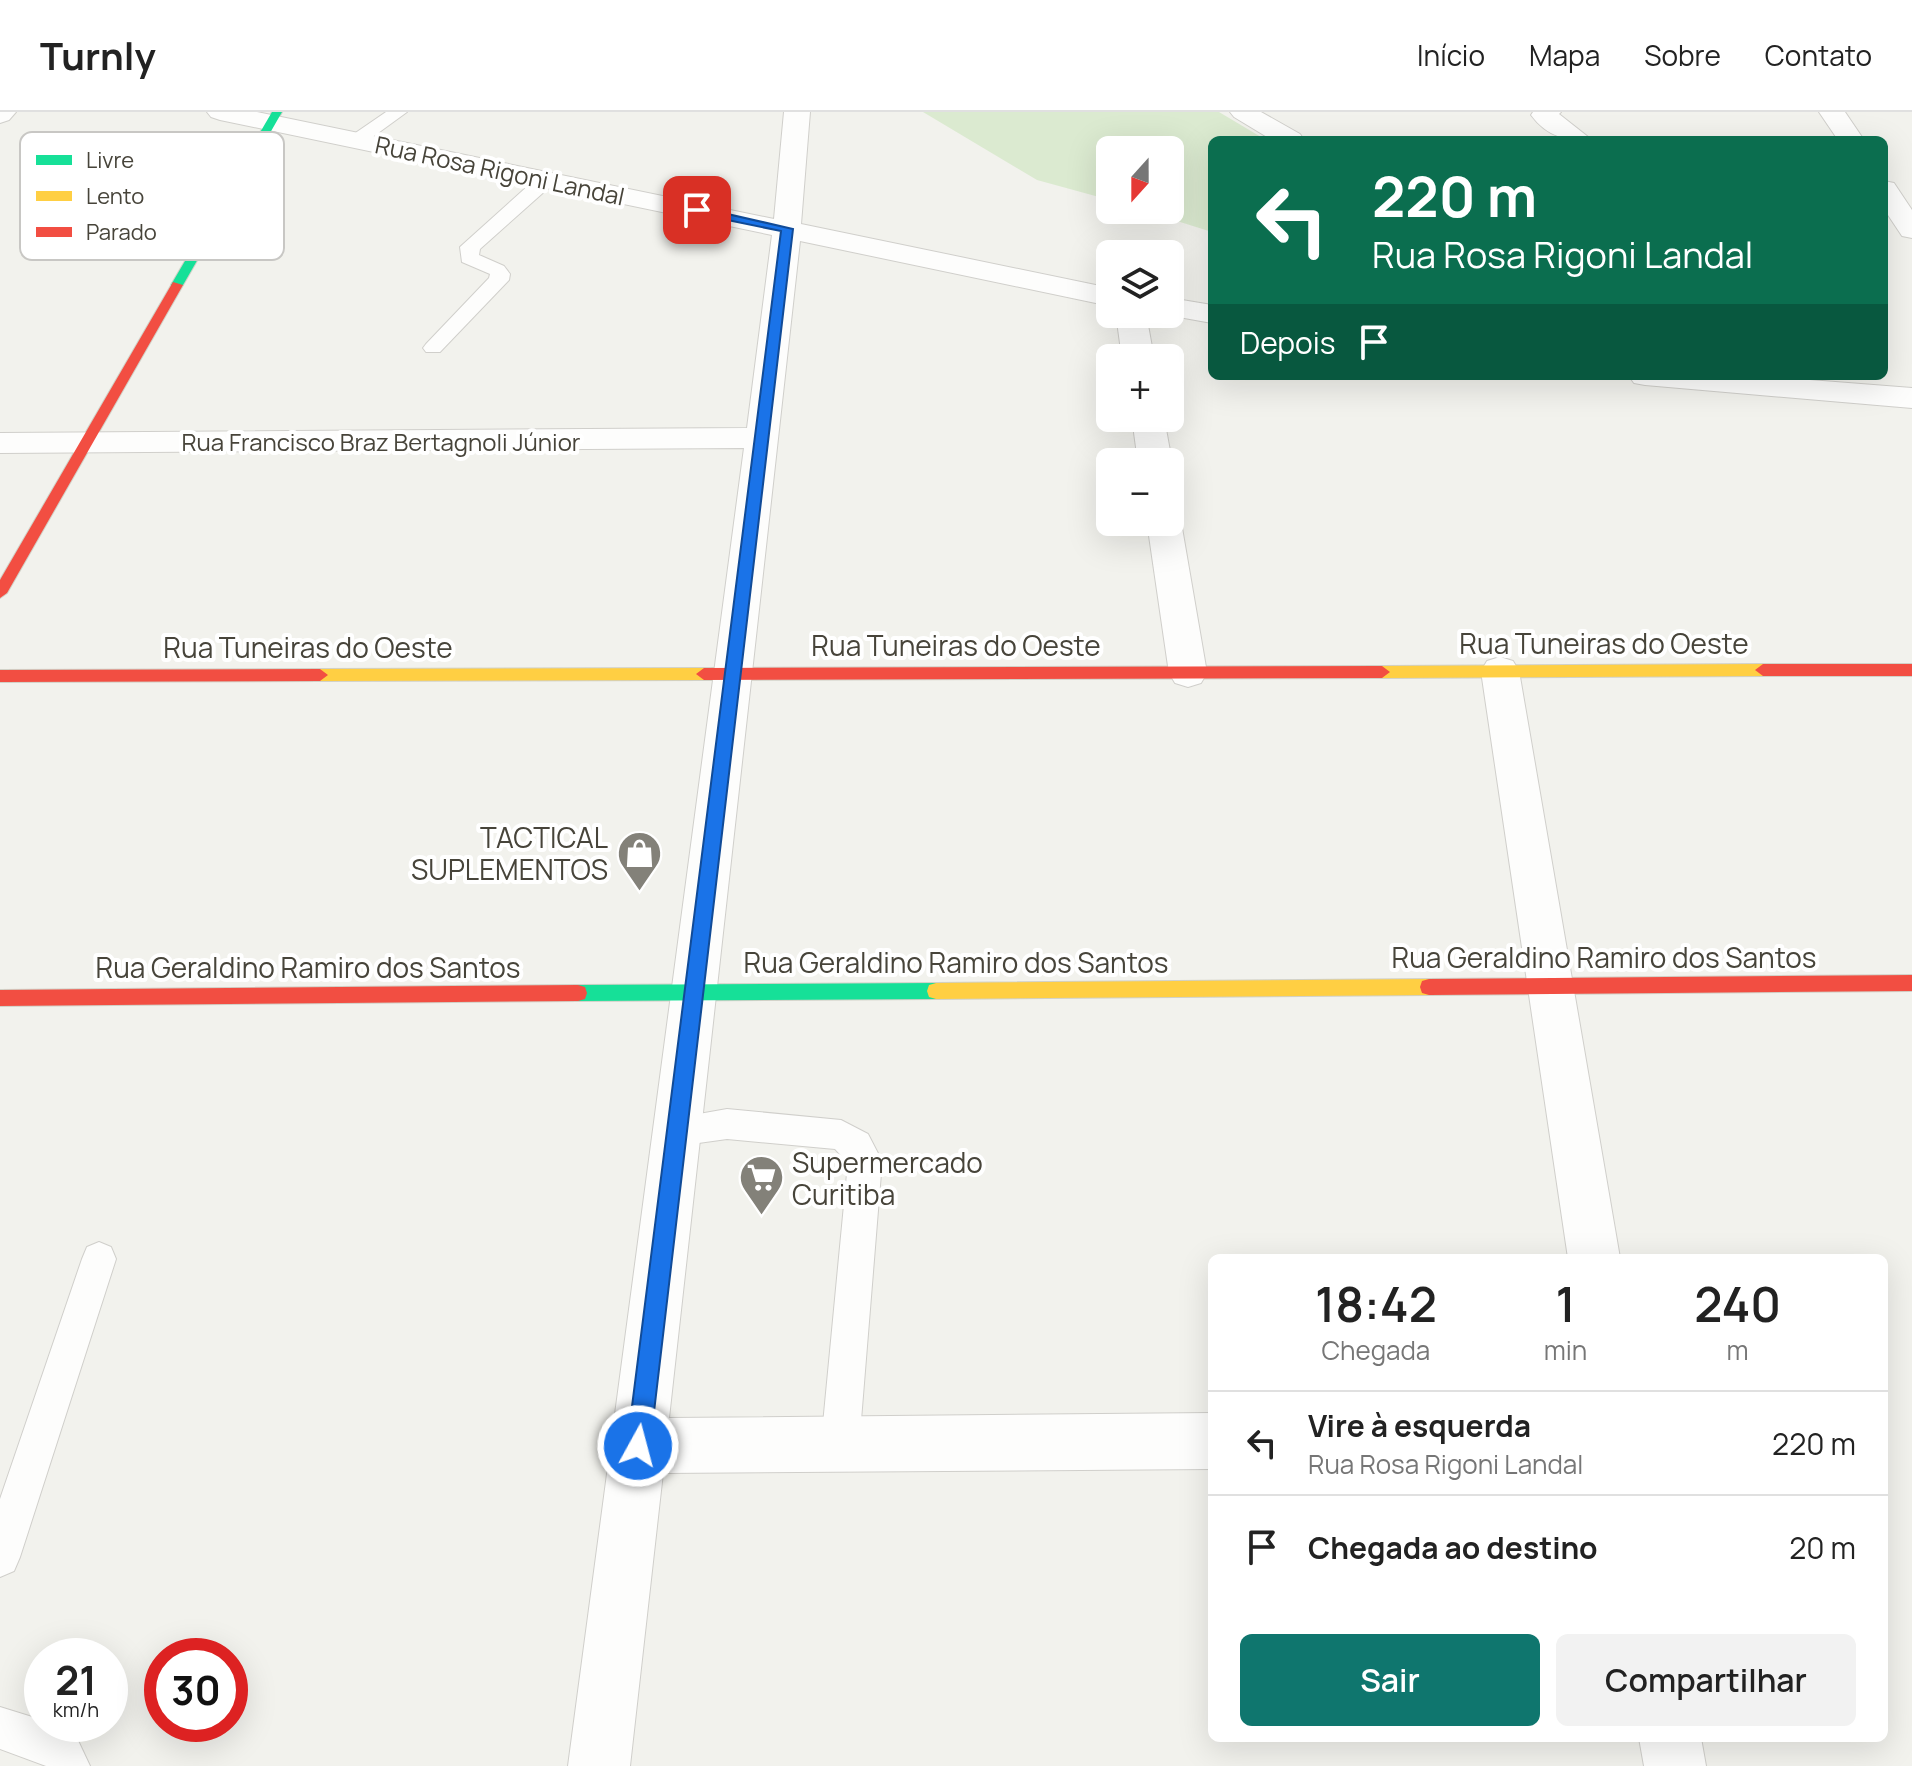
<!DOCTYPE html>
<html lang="pt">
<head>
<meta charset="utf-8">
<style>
	:root { --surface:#fff; --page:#f2f2f2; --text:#222; --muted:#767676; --line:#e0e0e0; --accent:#0f766e }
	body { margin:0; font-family:Manrope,sans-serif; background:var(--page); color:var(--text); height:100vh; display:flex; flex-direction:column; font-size:30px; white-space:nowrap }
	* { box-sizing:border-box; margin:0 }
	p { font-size:26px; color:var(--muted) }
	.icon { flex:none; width:44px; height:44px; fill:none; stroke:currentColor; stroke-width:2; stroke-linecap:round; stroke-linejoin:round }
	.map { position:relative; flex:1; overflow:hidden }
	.side { position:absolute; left:1208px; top:1142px; width:680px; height:488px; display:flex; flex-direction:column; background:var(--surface); border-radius:12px; box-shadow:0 8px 32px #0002 }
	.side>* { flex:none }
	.top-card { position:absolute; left:1208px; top:24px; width:680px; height:244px; border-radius:12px; box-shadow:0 8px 32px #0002; background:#0b6e4f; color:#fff; overflow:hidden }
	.needle { width:52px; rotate:201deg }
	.tools { position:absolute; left:1096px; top:24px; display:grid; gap:16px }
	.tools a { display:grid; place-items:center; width:88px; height:88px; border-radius:12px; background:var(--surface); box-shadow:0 8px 32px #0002; font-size:40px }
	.speed { position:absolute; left:24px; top:1526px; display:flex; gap:16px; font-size:40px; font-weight:700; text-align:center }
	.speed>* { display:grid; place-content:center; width:104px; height:104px; border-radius:50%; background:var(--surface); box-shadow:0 8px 32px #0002; line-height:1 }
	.speed small { font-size:20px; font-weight:400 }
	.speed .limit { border:12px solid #d22; background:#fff; color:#111 }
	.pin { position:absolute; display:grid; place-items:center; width:68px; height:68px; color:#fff; margin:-34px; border-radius:16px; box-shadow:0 4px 12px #0006 }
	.me { position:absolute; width:88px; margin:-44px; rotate:7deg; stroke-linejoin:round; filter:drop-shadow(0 0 6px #0008) }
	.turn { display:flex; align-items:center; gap:28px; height:168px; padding:0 32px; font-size:36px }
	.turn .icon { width:104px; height:104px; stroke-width:2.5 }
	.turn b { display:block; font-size:56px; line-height:68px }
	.then { display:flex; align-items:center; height:76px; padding:0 32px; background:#0003; gap:16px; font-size:30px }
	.eta { display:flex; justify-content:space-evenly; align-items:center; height:136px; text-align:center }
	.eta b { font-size:48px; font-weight:600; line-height:56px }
	.button { display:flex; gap:16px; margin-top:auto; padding:16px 32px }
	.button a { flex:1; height:92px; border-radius:12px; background:var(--accent); color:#fff; font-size:32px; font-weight:600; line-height:92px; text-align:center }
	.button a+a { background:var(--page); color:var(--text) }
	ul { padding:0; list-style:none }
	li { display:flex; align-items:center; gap:24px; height:104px; padding:0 32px; border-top:2px solid var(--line) }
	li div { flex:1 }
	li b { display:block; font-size:30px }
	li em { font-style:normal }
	header { display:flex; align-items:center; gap:48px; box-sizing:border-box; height:112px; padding:0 40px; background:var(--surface); border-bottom:2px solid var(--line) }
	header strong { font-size:38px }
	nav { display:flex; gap:44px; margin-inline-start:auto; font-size:28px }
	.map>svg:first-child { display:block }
</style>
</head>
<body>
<header>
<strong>Turnly</strong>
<nav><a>Início</a><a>Mapa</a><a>Sobre</a><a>Contato</a></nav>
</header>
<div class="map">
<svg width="1912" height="1654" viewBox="0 0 1912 1654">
	<rect width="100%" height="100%" fill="#f2f2ed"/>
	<!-- green -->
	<path fill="#dbead0" d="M923 0H1219L1266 28H1212V120L1142 98H1170V38H1110V88L1037 68Z"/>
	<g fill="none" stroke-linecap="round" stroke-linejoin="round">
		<defs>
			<path id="lane" d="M386 0H407L363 32H351L348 28 351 24Z
				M547 61 556 67 554 71 480 137 479 143 504 154 510 162 509 168 440 240H426L423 236 426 232 489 166 490 162 462 150 460 135 540 63Z
				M727 997 841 1008 868 1022 882 1049 859 1333 853 1346 840 1352 827 1346 821 1333 848 1051 835 1037 727 1027 677 1034 665 1030 661 1019 665 1008Z
				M99 1130 111 1135 116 1147 20 1445 14 1459 0 1465V1387L82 1147 87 1135Z
				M0 1595 42 1608V1612H53L74 1620 90 1654H46L0 1637Z"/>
			<path id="street" d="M0 0H16L9 8 0 11Z
				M207 0H257L774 107 784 0H810L801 112 1110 176V194L800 129 669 1306 1212 1301V1357L663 1361 630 1654H568L744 336 0 341V321L747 316 772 123 220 8 211 5Z
				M1230 0H1261L1300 22 1304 28H1272L1234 5Z
				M1533 0H1561L1559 2 1592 28C1566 28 1548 26 1531 3Z
				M1819 0H1845L1864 28H1838Z
				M1884 69 1894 71 1912 98V126L1902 124 1884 97Z
				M1170 186 1212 193V211L1162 202H1170Z
				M1116 202H1146L1154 246H1122Z
				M1629 264H1760L1912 276V296L1645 273 1634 271Z
				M1132 306H1164L1172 350 1170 353V350H1138Z
				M1170 400 1176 402 1181 410 1207 561 1201 571 1188 575 1175 571 1169 561 1147 410H1170Z
				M1500 545 1513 549 1519 559 1620 1146H1568L1481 559 1487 549Z
				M1639 1626H1701L1706 1654H1644Z"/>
			<path id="fast" d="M272 0H282L183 173 173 176 171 173Z
				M936 871 943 873 945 879 943 885 936 887 578 889 571 887 569 881 571 875 578 873Z"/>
			<path id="slow" d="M1763 552 1771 558 1763 564 1382 566 1374 560 1382 554Z
				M704 556 712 562 704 568 320 569 312 563 320 557Z
				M1429 867 1436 869 1438 875 1436 881 1429 883 936 887 929 885 927 879 929 873 936 871Z"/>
			<path id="jam" d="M173 170 183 173 7 481 0 486V468Z
				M1763 552H1912V564H1763L1755 558Z
				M1382 554 1390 560 1382 566 704 568 696 562 704 556Z
				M320 557 328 563 320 569 0 570V558Z
				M1912 863V879L1429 883 1422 881 1420 875 1422 869 1429 867Z
				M578 873 585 875 587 881 585 887 578 889 0 894V878Z"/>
		</defs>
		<!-- lane casing -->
		<use href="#lane" stroke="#d0cfcb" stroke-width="2"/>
		<!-- street casing -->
		<use href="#street" stroke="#d0cfcb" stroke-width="2"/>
		<!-- fast casing -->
		<use href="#fast" stroke="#d1d1c7" stroke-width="2"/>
		<!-- slow casing -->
		<use href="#slow" stroke="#d1d1c7" stroke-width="2"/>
		<!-- jam casing -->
		<use href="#jam" stroke="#d1d1c7" stroke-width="2"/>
		<!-- lane -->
		<use href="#lane" fill="#fdfdfc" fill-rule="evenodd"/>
		<!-- street -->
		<use href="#street" fill="#fdfdfc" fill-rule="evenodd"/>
		<!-- fast -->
		<use href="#fast" fill="#16e098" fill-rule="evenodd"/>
		<!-- slow -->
		<use href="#slow" fill="#ffcf43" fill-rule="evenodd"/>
		<!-- jam -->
		<use href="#jam" fill="#f24e42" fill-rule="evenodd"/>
	</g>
	<!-- route -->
	<path fill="#1a73e8" stroke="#114b97" stroke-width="2" d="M697 95 793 117 650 1334 646 1342 638 1345 630 1342 627 1334 781 119 693 101V96Z"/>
	<!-- icons -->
	<defs>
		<symbol id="shop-pin" viewBox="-11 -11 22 30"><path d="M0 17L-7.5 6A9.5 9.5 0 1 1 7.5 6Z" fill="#838179" stroke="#fff"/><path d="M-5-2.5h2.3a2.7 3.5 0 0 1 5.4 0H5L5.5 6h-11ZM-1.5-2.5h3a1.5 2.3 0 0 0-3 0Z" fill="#fff"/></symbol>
		<symbol id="supermarket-pin" viewBox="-11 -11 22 30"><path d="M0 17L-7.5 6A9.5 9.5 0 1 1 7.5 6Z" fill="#838179" stroke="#fff"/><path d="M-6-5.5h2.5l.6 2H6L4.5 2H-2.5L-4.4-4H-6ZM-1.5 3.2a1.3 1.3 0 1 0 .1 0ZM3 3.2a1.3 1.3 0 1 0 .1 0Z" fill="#fff"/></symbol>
	</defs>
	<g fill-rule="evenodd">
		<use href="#shop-pin" x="614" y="716" width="51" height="69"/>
		<use href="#supermarket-pin" x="736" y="1040" width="51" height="69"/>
	</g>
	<g text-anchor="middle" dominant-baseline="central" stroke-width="8" stroke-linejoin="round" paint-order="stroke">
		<!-- far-street labels -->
		<g font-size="24" fill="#47443a" stroke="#fff">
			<text transform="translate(500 58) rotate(12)">Rua Rosa Rigoni Landal</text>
			<text x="381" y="329">Rua Francisco Braz Bertagnoli Júnior</text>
		</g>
		<!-- street labels -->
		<g font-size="28" fill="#47443a" stroke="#fff">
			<text x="1604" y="531">Rua Tuneiras do Oeste</text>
			<text x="956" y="533">Rua Tuneiras do Oeste</text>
			<text x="308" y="535">Rua Tuneiras do Oeste</text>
			<text x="1604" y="845">Rua Geraldino Ramiro dos Santos</text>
			<text x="956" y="850">Rua Geraldino Ramiro dos Santos</text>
			<text x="308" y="855">Rua Geraldino Ramiro dos Santos</text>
		</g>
		<!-- poi labels -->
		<g font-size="28" fill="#47443a" stroke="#fff" text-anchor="end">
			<text x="608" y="725">TACTICAL<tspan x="608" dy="32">SUPLEMENTOS</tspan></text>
			<text x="792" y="1050" text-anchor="start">Supermercado<tspan x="792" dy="32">Curitiba</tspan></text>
		</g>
	</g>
	<!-- legend -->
	<rect x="20" y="20" width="264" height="128" rx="12" fill="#fff" stroke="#c8c7c4" stroke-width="2"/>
	<rect x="36" y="43" width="36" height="10" fill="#16e098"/>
	<rect x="36" y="79" width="36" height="10" fill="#ffcf43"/>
	<rect x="36" y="115" width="36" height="10" fill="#f24e42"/>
	<g font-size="22" fill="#47443a">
		<text x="86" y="56">Livre</text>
		<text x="86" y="92">Lento</text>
		<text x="86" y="128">Parado</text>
	</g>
</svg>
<div class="tools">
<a><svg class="needle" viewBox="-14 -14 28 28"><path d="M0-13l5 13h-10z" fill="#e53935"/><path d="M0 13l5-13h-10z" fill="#767676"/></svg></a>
<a><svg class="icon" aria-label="layers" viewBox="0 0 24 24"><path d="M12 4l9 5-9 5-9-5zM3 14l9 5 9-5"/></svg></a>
<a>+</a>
<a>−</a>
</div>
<div class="speed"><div>21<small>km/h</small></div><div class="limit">30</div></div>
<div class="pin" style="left:697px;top:98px;background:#d93025"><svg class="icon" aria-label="arrive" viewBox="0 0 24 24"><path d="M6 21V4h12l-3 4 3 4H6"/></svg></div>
<svg class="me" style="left:638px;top:1334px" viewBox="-20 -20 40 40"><circle r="17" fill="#1a73e8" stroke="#fff" stroke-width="3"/><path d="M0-11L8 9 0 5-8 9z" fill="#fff"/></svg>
<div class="top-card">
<div class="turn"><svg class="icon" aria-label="left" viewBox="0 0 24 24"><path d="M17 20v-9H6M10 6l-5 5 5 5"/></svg><div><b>220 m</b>Rua Rosa Rigoni Landal</div></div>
<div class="then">Depois<svg class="icon" aria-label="arrive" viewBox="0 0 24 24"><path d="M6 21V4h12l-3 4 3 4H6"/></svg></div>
</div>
<section class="side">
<div class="eta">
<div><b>18:42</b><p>Chegada</p></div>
<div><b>1</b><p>min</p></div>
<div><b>240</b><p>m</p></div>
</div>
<ul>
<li><svg class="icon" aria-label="left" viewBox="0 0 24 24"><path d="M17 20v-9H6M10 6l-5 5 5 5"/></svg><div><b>Vire à esquerda</b><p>Rua Rosa Rigoni Landal</p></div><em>220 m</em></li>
<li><svg class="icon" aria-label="arrive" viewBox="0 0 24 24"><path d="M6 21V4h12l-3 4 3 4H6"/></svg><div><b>Chegada ao destino</b></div><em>20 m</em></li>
</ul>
<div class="button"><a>Sair</a><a>Compartilhar</a></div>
</section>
</div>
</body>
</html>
